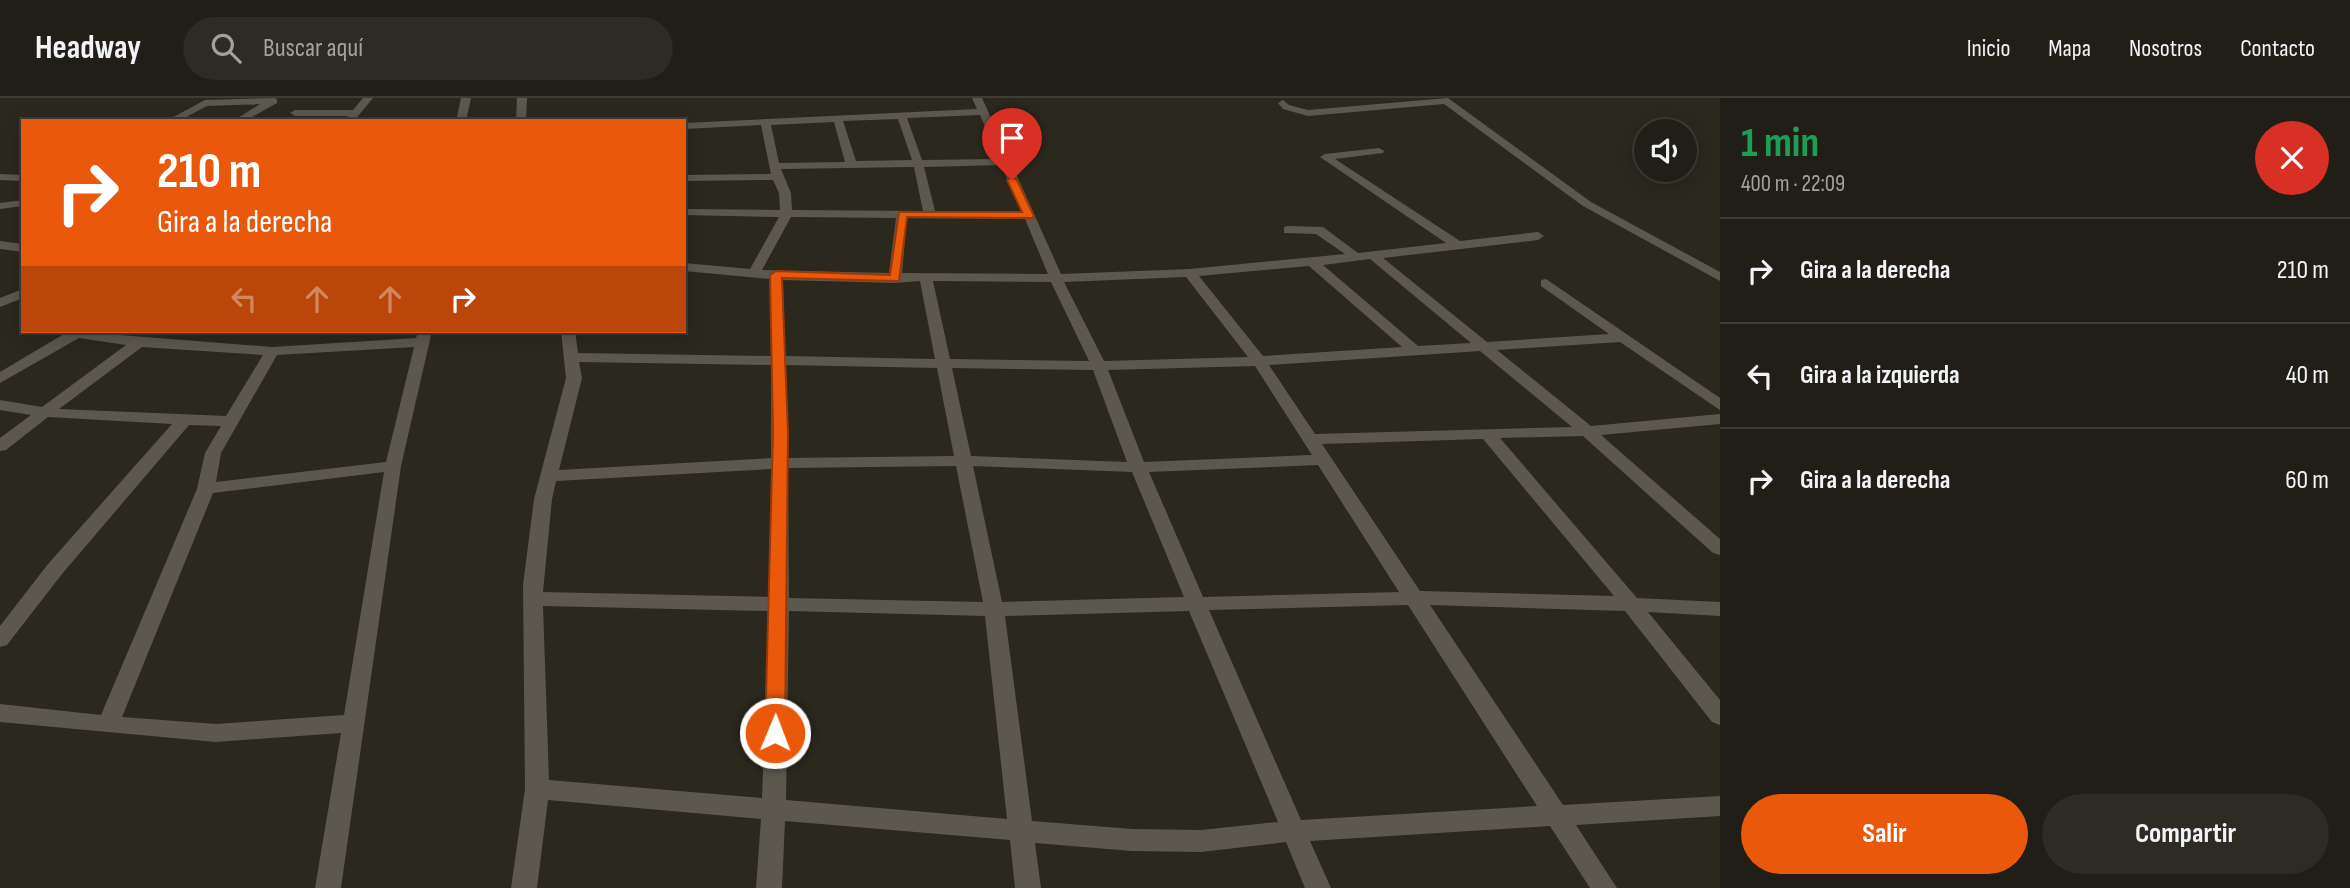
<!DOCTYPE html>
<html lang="es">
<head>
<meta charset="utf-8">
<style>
	:root { --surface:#201e16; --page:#2d2b23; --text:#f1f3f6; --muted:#a2a2a1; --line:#3d3c35; --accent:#ea580c }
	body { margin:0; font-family:"Sofia Sans Condensed",sans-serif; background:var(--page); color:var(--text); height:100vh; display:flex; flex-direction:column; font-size:26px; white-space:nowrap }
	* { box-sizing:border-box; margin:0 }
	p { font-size:23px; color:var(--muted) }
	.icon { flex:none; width:38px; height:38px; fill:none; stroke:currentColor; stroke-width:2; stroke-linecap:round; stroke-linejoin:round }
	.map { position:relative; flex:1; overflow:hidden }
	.details { display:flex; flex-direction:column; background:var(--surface); width:630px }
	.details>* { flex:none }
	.hud { position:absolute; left:21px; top:21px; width:665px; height:214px; border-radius:0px; box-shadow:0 4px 18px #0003,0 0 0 2px var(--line); background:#ea580c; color:#fff; overflow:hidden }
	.fabs { position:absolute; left:1634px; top:21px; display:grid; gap:14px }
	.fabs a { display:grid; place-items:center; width:63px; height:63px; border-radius:50%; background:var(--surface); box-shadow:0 4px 18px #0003,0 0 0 2px var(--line); font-size:35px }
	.pin { position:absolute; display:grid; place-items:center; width:60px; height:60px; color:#fff; margin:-72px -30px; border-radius:50% 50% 50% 0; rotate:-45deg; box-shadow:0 0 7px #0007 }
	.pin .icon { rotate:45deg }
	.me { position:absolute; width:77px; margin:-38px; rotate:1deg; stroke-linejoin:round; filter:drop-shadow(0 0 5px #0008) }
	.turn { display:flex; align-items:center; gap:24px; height:147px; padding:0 21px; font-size:32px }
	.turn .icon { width:91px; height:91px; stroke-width:2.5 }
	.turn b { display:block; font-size:49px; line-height:60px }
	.lanes { display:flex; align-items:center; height:66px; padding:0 21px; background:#0003; justify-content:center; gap:35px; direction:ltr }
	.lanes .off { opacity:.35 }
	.round { display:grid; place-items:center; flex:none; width:74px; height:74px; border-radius:37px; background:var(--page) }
	.head { display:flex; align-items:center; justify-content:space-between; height:119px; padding:0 21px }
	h1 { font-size:42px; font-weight:700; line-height:52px; color:#1e9e55 }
	.button { display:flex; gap:14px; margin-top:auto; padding:14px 21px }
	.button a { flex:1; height:80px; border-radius:42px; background:var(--accent); color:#fff; font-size:28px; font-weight:700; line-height:80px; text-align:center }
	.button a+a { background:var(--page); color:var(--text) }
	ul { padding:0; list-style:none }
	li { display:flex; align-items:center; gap:21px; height:105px; padding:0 21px; border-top:2px solid var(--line) }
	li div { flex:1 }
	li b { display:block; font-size:26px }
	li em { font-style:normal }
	header { display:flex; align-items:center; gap:42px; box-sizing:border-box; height:98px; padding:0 35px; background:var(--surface); border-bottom:2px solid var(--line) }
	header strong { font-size:33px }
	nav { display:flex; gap:38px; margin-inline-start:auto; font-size:24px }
	.search { width:490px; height:63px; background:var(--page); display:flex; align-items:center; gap:18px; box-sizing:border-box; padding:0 24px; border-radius:38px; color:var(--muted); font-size:26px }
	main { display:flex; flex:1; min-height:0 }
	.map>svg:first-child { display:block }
</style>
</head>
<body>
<header>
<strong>Headway</strong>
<div class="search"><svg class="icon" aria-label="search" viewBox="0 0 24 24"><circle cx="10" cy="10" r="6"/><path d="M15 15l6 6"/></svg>Buscar aquí</div>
<nav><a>Inicio</a><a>Mapa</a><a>Nosotros</a><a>Contacto</a></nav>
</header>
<main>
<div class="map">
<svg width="1720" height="790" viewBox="0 0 1720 790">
	<rect width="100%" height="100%" fill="#2b281e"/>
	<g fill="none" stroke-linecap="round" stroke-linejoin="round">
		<!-- minor -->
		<path fill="#5c584e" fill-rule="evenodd" d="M274 0 277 1V5L245 23H233L260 6 207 8 179 23H166L205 2Z
			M363 0H373L354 23H344L348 18H295L290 15 295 12H353Z
			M461 0H471L466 23H456Z
			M517 0H527L526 23H516Z
			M972 0H982L1061 176 1190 171 1345 156 1316 136 1284 135V129L1288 128 1323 129 1358 155 1446 145 1320 59 1325 56 1379 50 1384 53 1383 55 1335 61 1460 143 1538 134 1544 138 1538 142 1383 160 1487 244 1609 236 1541 188V182L1546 181 1720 300V312L1620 244 1497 252 1591 328 1720 316V326L1601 337 1720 441V457L1713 455 1583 338 1500 340 1637 500 1720 504V518L1648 514 1720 602V627L1712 624 1625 513 1430 507 1563 707 1720 698V718L1576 727 1617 790H1590L1550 728 1310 743 1331 790H1305L1286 744 1201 754 1132 753 1035 745 1041 790H1015L1010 742 785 723 782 790H756L761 721 548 702 537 790H511L525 691 523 487 534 401 566 280 561 233H575L578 255 771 258 770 181 684 173V165L750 171 779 119 684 117V111L780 112 779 95 773 82 684 83V77L771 76 761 27 684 31V25L977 11ZM980 17 999 61 922 62 907 20ZM898 21 912 62 856 63 843 23ZM834 24 845 64 779 65 771 27ZM1001 67 1022 114 935 113 924 69ZM914 69 923 113 792 112 791 95 781 71ZM791 119 896 120 889 175 762 172ZM907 120 1025 121 1048 176 902 175ZM1370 161 1471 245 1418 248 1323 167ZM1309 168 1402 249 1263 258 1199 178ZM1186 179 1248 259 1104 263 1064 184ZM783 182 895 185 920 183 935 261 785 258ZM933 183 1051 184 1089 263 950 261ZM1480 253 1572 329 1315 336 1269 267ZM579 264 771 267V360L559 372 582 280ZM786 267 937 270 954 358 788 360ZM1255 268 1312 357 1144 364 1108 272ZM952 270 1093 272 1127 364 971 358ZM1483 341 1614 498 1420 493 1322 346ZM1318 367 1399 494 1203 499 1149 374ZM956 368 983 504 789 500 788 370ZM973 368 1132 374 1184 499 1002 504ZM771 371 770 499 543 494 552 401 556 383ZM1408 507 1537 708 1301 722 1209 512ZM543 508 769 513 762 700 549 682ZM789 513 985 518 1007 721 786 702ZM1189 513 1278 724 1201 732 1132 731 1032 723 1005 518Z
			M1448 0 1591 104 1720 174V183L1583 108 1444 6 1308 18 1283 11 1278 5 1283 2 1289 7 1308 12Z
			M0 76 23 77V83L0 82Z
			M23 102V108L0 111V105Z
			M0 143 23 146V154L0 151Z
			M23 191V200L0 209V200Z
			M69 233 272 249 416 240 418 233H432L401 368 341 790H315L341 635 216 644 0 624V606L101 617 197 391 205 355 221 328 189 327 62 476 7 547 0 549V528L48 466 172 326 48 319 6 352 0 353V340L31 317 0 312V302L42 309 126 247 79 240 0 285V274ZM142 249 263 257 226 318 59 311ZM414 249 386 364 216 384 221 355 277 257ZM384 374 344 617 216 626 122 619 213 395Z"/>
	</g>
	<!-- route -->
	<path fill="#ea580c" stroke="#983908" stroke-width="2" d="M1012 79 1017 82 1034 118 1032 120 907 119 899 183 782 180 788 335 785 635 782 641 775 643 768 641 765 635 773 335 770 177 776 173 890 177 899 114H1022L1007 82Z"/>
</svg>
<div class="fabs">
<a><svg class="icon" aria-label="sound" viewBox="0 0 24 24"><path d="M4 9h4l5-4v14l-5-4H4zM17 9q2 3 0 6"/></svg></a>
</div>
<div class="pin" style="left:1012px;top:82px;background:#d93025"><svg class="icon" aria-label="arrive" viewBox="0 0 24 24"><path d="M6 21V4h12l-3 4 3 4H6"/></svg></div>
<svg class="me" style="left:775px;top:635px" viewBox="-20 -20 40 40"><circle r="17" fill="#ea580c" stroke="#fff" stroke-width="3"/><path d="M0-11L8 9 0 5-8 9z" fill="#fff"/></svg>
<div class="hud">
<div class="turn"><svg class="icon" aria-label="right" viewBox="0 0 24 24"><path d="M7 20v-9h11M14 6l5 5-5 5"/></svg><div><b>210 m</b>Gira a la derecha</div></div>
<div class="lanes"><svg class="icon off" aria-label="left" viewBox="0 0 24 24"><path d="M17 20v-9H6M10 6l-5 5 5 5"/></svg><svg class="icon off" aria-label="ahead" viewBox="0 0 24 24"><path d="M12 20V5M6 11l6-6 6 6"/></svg><svg class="icon off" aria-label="ahead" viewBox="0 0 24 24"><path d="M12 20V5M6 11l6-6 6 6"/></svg><svg class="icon" aria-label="right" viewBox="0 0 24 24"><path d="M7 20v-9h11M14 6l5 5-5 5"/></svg></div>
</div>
</div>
<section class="details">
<div class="head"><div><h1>1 min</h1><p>400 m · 22:09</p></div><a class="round" style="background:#d93025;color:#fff"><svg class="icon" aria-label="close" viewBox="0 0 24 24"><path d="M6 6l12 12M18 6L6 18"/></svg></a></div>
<ul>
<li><svg class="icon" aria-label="right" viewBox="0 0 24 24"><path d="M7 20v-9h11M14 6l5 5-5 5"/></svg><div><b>Gira a la derecha</b></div><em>210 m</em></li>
<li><svg class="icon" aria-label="left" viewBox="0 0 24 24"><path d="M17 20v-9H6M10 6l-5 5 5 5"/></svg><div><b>Gira a la izquierda</b></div><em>40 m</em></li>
<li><svg class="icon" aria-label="right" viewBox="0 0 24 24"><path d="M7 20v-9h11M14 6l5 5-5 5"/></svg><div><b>Gira a la derecha</b></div><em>60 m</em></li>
</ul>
<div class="button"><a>Salir</a><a>Compartir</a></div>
</section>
</main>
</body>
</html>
